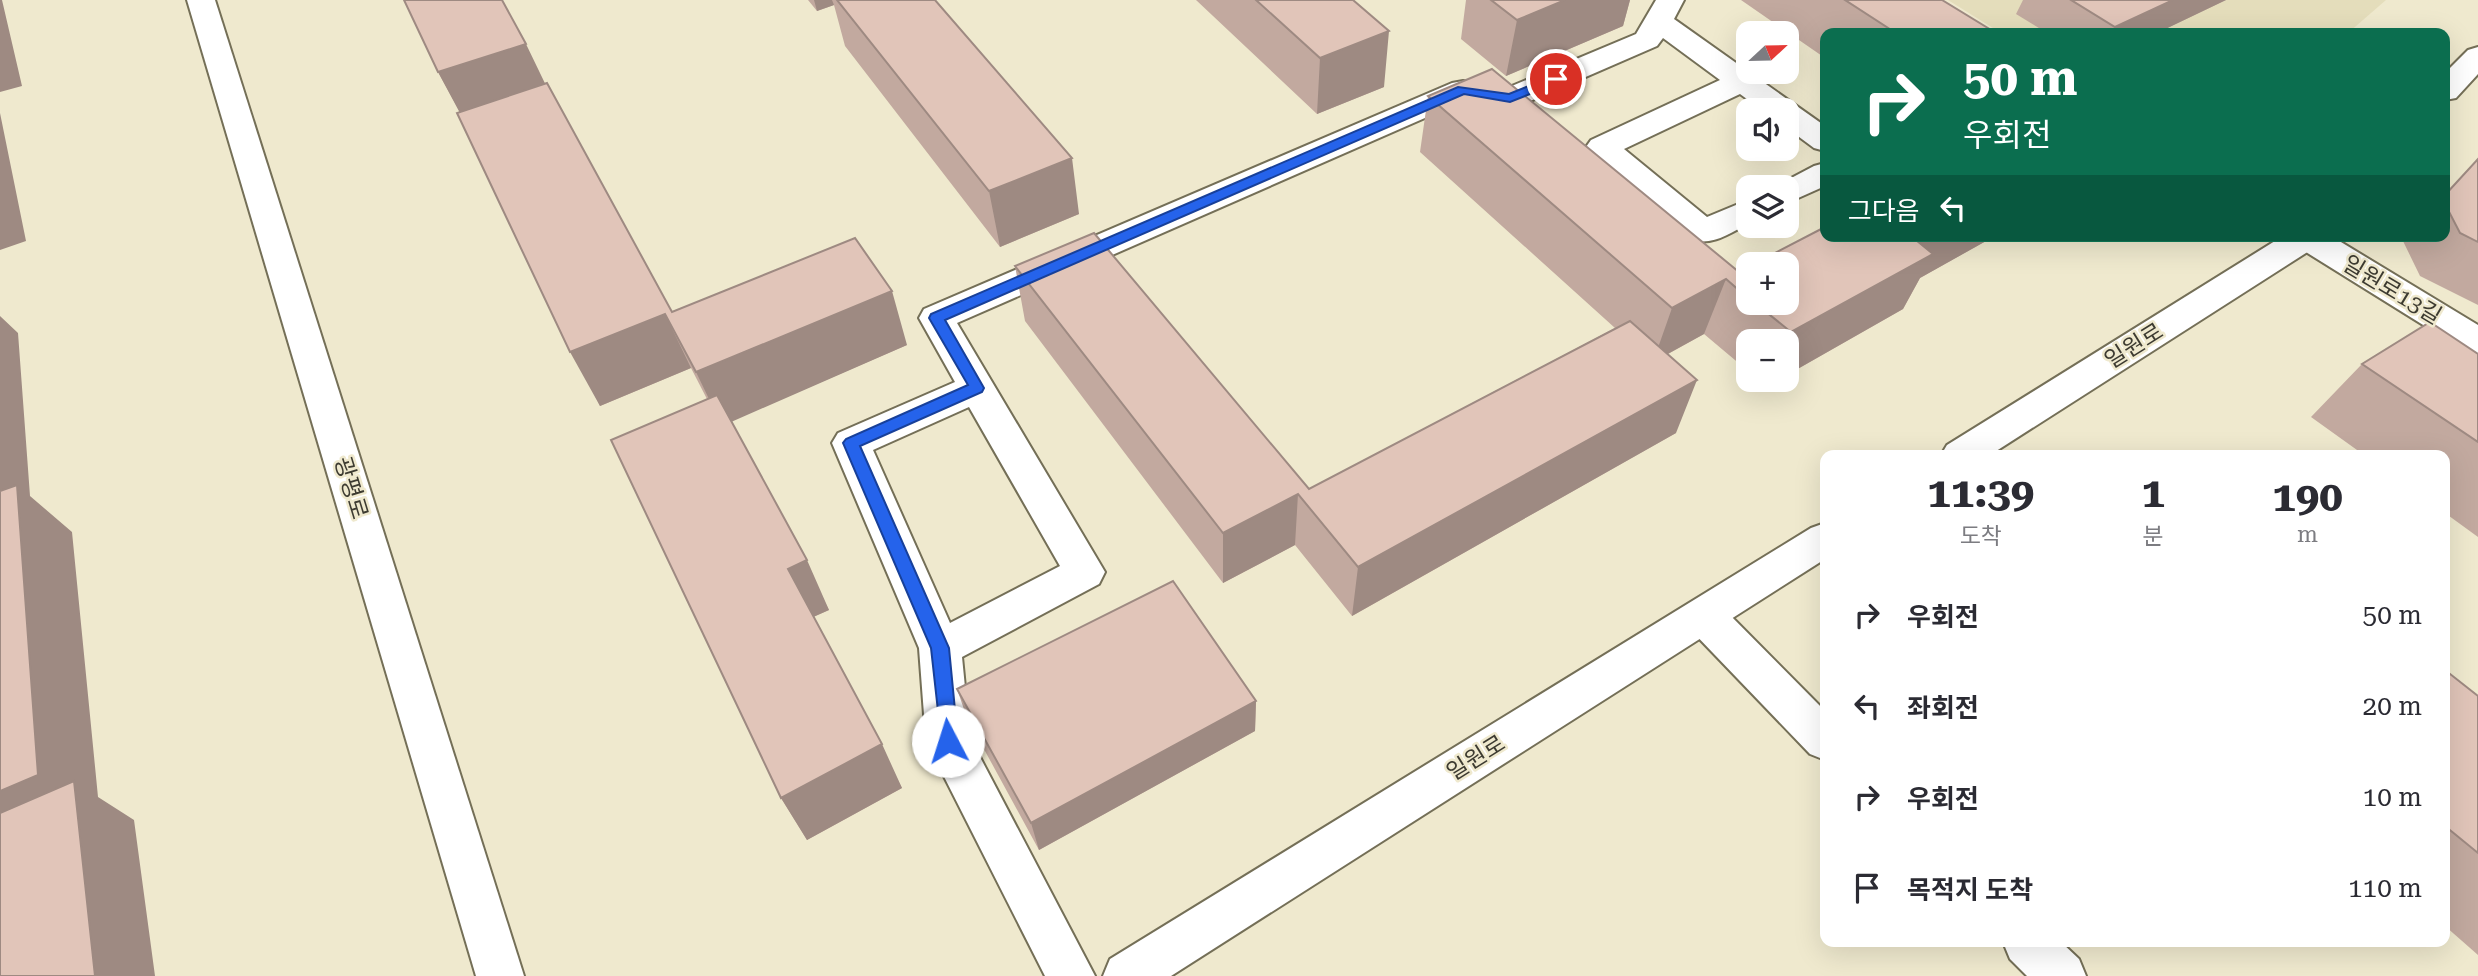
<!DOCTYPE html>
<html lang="ko">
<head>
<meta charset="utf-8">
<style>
	:root { --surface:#fff; --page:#f7f7f7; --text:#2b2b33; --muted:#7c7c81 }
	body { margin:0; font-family:"Roboto Serif","Noto Sans KR",serif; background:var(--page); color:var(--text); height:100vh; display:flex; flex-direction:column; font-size:26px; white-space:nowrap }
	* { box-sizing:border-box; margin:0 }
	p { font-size:23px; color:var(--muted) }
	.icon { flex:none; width:38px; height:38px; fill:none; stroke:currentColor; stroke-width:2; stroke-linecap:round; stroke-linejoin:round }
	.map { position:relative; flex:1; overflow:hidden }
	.details { position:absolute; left:1820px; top:450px; width:630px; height:497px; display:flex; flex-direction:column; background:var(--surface); border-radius:14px; box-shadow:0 7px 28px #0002 }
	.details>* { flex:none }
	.banner { position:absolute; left:1820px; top:28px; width:630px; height:214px; border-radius:14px; box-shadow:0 7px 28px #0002; background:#0b6e4f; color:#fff; overflow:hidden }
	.needle { width:46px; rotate:68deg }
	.fabs { position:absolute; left:1736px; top:21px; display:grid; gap:14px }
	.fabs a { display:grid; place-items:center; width:63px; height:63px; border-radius:14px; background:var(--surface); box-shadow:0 7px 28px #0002; font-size:35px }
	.pin { position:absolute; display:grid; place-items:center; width:60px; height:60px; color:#fff; margin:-30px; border:4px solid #fff; border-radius:50%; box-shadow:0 2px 7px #0007 }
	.me { position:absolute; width:77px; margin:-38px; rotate:355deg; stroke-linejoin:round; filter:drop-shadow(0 0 5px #0008) }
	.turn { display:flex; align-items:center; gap:24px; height:147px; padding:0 28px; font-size:32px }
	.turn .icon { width:91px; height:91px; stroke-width:2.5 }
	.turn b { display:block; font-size:49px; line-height:60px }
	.then { display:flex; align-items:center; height:66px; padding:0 28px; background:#0003; gap:14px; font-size:26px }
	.eta { display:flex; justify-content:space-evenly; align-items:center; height:119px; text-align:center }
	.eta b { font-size:42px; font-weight:700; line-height:49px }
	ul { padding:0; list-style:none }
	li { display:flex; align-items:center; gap:21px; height:91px; padding:0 28px }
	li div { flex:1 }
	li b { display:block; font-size:26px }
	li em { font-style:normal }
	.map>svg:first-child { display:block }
</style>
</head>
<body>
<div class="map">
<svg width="2478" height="976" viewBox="0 0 2478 976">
	<rect width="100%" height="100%" fill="#efe9ce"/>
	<!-- built -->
	<path fill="#e4ddbb" d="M1948 0H2386L2348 33H2001Z"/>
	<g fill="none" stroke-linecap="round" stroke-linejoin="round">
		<defs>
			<path id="minor" d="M1656 0H1684L1674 19 1825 126V151L1814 148 1787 128V110H1762L1740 94 1624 149 1707 217 1748 200V224C1730 233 1713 246 1692 240L1591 154 1586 147 1591 140 1720 80 1663 38 1657 46 1521 105 1510 108 1466 100 957 323 1105 572 1099 584 962 657 970 738 1095 976H1045L926 741 919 648 832 443 838 433 955 382 919 318 924 309 1452 83 1463 81 1507 88 1636 34ZM969 407 1060 566 950 623 873 450Z
				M1825 163V186L1787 203V187H1774L1814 166Z
				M2289 236H2331L2478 325V355L2465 351 2293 244Z
				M1704 598 1719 604 1825 711V760L1810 754 1689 628 1683 616 1689 604Z
				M2003 942H2061L2079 959 2086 976H2027L2010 959Z"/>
			<path id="tertiary" d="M2478 47V74L2456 98 2445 100V73L2468 50Z
				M2283 236H2324L2320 244 1990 455H1941L1947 445Z
				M1825 523V559L1171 976H1103L1110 959 1811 528Z"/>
			<path id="primary" d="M187 0H215L524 976H476Z"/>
		</defs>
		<!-- minor casing -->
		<use href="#minor" stroke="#746f57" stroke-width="4"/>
		<!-- tertiary casing -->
		<use href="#tertiary" stroke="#746f57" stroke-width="4"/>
		<!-- primary casing -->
		<use href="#primary" stroke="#746f57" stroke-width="4"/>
		<!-- minor -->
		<use href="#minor" fill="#fff" fill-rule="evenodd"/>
		<!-- tertiary -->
		<use href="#tertiary" fill="#fff" fill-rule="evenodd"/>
		<!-- primary -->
		<use href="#primary" fill="#fff" fill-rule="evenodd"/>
	</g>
	<!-- wall -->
	<path fill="#c2a99f" d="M808 0H935L1079 214 1000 247 845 46 834 5 817 11Z
		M1196 0H1353L1384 87 1317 114Z
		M1466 0H1630L1623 26 1506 76 1461 39Z
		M1741 0H1942L1996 33H1825V58Z
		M2023 0H2226L2157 33H2047L2016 14Z
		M438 72 545 84 672 312 907 345 731 421 829 610 813 617 902 788 807 840 781 798 707 399 691 368 600 406 460 112Z
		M1428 96 1739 272 1748 267V303H1787L1825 236H1995L1920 278 1903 309 1787 375V341H1748V371L1704 334 1668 354 1676 433 1352 616 1295 545 1223 583 1025 321 1015 266 1309 489 1615 328 1420 152Z
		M2478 159V305L2420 276 2403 241 2407 236H2445V195Z
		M2478 354V537L2445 513V455H2364L2311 417 2362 364Z
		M1758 380H1778L1766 386Z
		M2445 670 2478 696V955L2445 926Z
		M957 689 1256 701 1255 731 1039 850 967 718Z"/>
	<!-- shaded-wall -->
	<path fill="#9e8a82" d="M0 0H2L22 86 0 92Z
		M814 0H832L834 5 817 11Z
		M1565 0H1630L1623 26 1506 76 1517 20Z
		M2173 0H2226L2157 33H2112L2115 27Z
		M1389 31 1384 87 1317 114 1320 58Z
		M526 44 553 100 468 128 438 72Z
		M0 113 26 241 0 250Z
		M1072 158 1079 214 1000 247 989 191Z
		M1926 236H1995L1920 278 1903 309 1787 375V342L1791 332 1917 241Z
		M1726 279 1704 334 1653 362 1672 308Z
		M892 291 907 345 722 426 696 372Z
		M665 314 691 368 600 406 570 352Z
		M0 316 18 333 30 496 72 532 98 797 134 820 155 976H95L0 857Z
		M1697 380 1676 433 1352 616 1358 567Z
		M1769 380H1778L1766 386Z
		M1298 494 1295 545 1223 583V533Z
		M807 560 829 610 811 618 788 569Z
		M1256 701 1255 731 1039 850 1031 823Z
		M882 744 902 788 807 840 781 798Z"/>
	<!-- building -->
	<path fill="#e1c5b9" stroke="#9e8a82" stroke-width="2" d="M404 0H502L526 44 438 72Z
		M837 0H935L1072 158 989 191Z
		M1256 0H1353L1389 31 1320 58Z
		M1491 0H1565L1517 20Z
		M1845 0H1942L1996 33H1896Z
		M2071 0H2173L2115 27Z
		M1492 69 1739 272 1748 267V298L1726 279 1672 308 1428 96Z
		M547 83 672 312 855 238 892 291 696 372 665 314 570 352 457 113Z
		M2478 159V242L2460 233 2445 204V195Z
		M1825 227V236H1926L1917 241 1933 254 1791 332 1755 303H1787V264H1754Z
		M1094 233 1309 489 1630 321 1697 380 1358 567 1298 494 1223 533 1015 266Z
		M2430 322 2478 354V442L2362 364Z
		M717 395 807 560 788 569 882 744 781 798 611 440Z
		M17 485 38 775 0 791V491Z
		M1173 581 1256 701 1031 823 957 689Z
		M2445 670 2478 696V853L2445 826Z
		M74 781 95 976H0V813Z"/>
	<!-- route -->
	<path fill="#2563eb" stroke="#184099" stroke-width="2" d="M1556 75 1562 79 1560 82 1510 102 1464 94 945 320 984 388 982 392 860 446 949 648 958 741 955 747 948 749 942 747 931 648 843 443 846 439 968 385 929 318 931 314 1458 87 1509 94Z"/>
	<g text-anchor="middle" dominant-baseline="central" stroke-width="5" stroke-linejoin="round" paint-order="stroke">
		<!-- street labels -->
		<g font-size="23" fill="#3d3b31" stroke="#efe9ce">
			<text transform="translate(2392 290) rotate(31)">일원로13길</text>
			<text transform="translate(2134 346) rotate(-32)">일원로</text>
			<text transform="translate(351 488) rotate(73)">광평로</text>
			<text transform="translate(1476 758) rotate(-32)">일원로</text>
		</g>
	</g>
</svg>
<div class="fabs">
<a><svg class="needle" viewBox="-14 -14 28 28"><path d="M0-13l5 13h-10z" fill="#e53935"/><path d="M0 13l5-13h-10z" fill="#7c7c81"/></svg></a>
<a><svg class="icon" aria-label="sound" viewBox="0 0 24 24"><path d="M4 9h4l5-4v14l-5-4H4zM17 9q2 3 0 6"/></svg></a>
<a><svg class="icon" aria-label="layers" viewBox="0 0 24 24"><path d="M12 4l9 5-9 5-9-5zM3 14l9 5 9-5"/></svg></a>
<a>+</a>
<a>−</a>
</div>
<div class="pin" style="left:1556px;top:79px;background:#d93025"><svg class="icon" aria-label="arrive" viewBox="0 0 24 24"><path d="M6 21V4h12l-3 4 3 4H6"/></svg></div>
<svg class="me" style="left:948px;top:741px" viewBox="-20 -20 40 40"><circle r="19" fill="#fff"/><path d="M0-13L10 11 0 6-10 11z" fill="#2563eb"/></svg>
<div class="banner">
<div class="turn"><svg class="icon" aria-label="right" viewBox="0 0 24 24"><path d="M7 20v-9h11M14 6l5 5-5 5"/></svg><div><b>50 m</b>우회전</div></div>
<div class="then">그다음<svg class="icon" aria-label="left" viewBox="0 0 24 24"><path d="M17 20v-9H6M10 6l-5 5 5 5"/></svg></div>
</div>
<section class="details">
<div class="eta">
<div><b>11:39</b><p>도착</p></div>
<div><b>1</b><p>분</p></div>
<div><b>190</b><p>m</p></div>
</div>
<ul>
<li><svg class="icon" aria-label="right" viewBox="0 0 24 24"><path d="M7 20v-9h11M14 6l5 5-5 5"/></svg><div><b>우회전</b></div><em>50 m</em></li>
<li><svg class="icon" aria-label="left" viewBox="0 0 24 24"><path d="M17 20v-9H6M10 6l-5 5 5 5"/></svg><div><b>좌회전</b></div><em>20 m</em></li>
<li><svg class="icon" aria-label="right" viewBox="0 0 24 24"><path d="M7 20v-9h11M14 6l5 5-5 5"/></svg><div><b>우회전</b></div><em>10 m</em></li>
<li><svg class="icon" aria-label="arrive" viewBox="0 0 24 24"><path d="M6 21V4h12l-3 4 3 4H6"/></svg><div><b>목적지 도착</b></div><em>110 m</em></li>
</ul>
</section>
</div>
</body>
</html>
